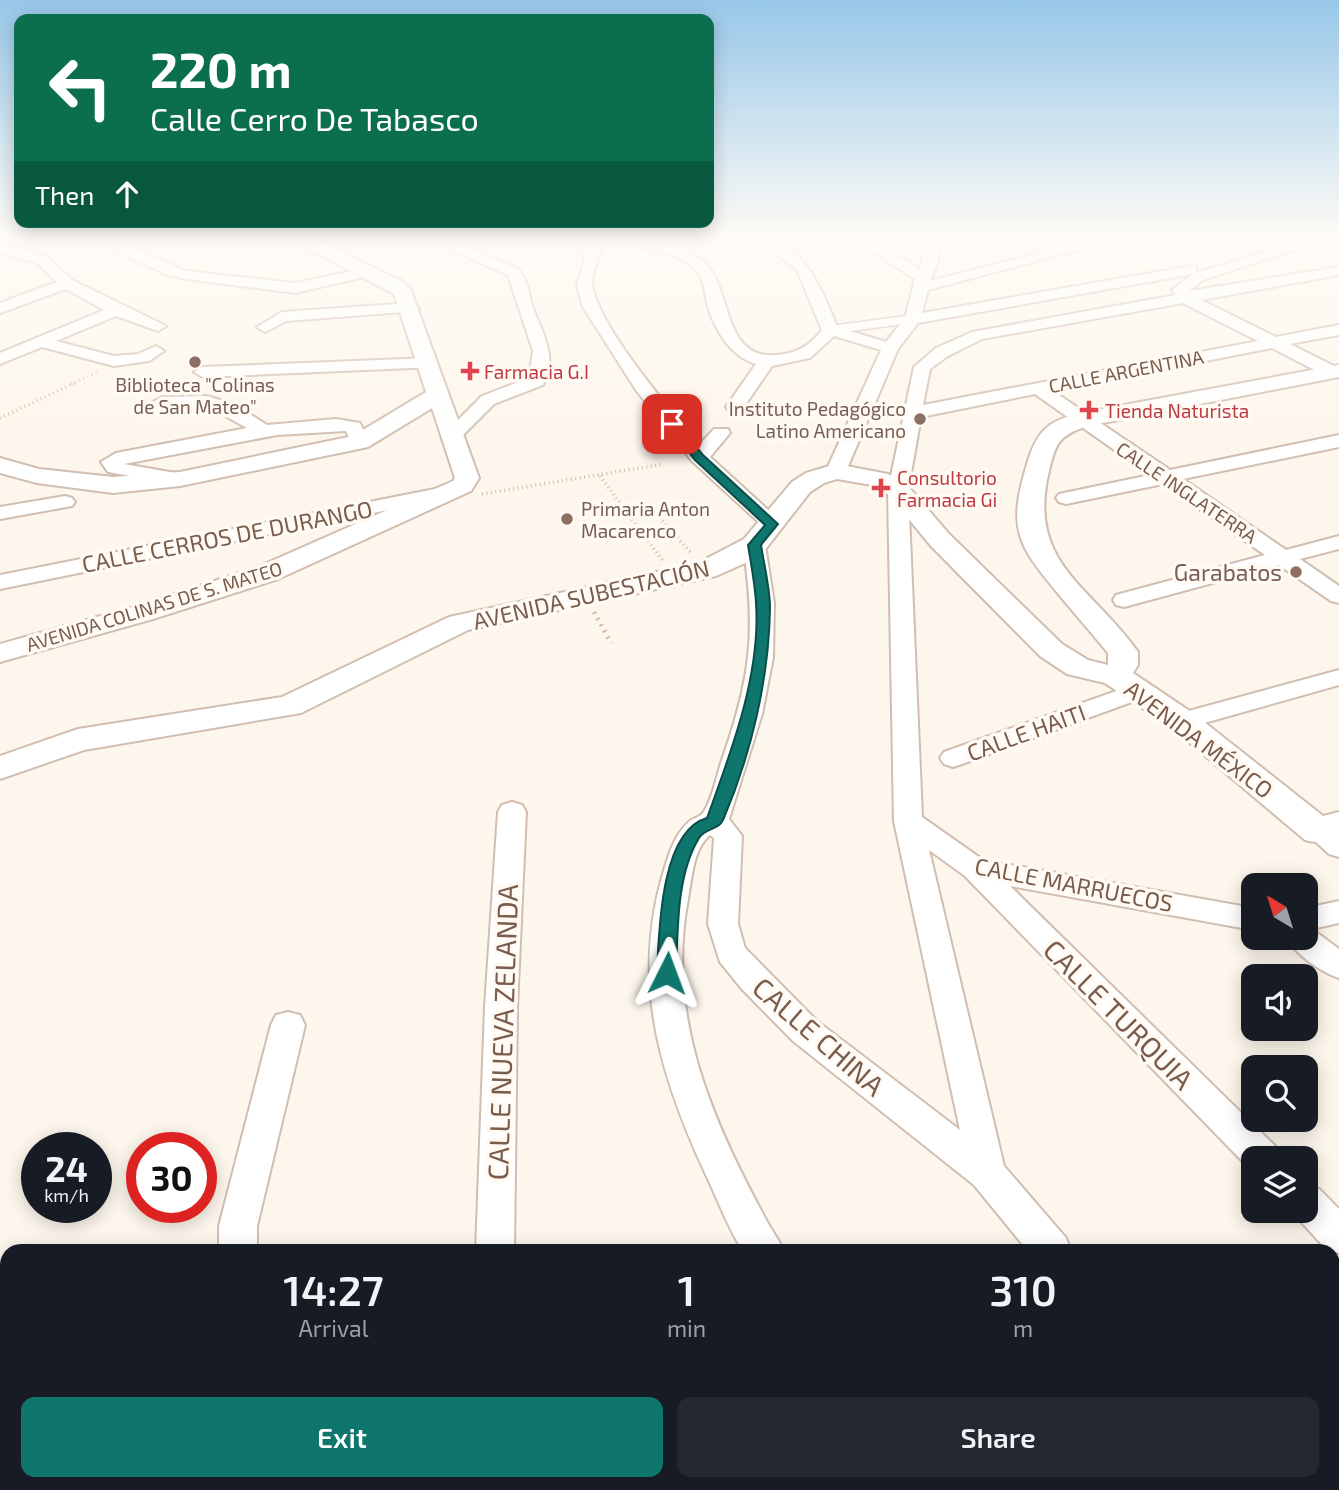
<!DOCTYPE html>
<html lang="en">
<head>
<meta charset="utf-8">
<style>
	:root { --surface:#171b24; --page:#242831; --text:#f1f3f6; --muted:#9ea1a6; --accent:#0f766e }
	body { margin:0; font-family:"Exo 2",sans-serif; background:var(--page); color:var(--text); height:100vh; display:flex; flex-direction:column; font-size:26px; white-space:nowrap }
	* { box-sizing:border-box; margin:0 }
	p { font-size:23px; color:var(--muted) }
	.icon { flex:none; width:38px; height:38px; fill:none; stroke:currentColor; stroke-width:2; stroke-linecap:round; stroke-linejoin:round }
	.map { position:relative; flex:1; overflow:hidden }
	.panel { position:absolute; left:0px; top:1244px; width:1340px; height:247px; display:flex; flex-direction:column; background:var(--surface); border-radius:21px 21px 0 0; box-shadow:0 4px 18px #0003 }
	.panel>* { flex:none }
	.banner { position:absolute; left:14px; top:14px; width:700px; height:214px; border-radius:14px; box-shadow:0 4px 18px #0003; background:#0b6e4f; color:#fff; overflow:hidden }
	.needle { width:46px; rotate:322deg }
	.buttons { position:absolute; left:1241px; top:873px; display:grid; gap:14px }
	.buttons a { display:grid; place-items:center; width:77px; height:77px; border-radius:14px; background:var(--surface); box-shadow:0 4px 18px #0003; font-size:35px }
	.speed { position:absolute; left:21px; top:1132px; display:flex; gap:14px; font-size:35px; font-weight:700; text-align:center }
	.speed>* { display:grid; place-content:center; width:91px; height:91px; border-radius:50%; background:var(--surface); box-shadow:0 4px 18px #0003; line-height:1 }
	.speed small { font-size:18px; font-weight:400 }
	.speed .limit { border:10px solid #d22; background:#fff; color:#111 }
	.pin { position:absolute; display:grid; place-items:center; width:60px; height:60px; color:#fff; margin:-30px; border-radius:14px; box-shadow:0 4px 10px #0006 }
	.me { position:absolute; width:77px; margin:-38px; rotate:3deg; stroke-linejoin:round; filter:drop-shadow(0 0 5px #0008) }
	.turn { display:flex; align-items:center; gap:24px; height:147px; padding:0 21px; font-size:32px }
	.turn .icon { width:91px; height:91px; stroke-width:2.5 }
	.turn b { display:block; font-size:49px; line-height:60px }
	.then { display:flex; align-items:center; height:66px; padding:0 21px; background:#0003; gap:14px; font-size:26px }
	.eta { display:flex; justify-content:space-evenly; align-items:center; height:119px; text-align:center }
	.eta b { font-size:42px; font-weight:600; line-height:49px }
	.primary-button { display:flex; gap:14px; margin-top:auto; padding:14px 21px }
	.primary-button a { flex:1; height:80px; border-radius:14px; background:var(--accent); color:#fff; font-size:28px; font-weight:600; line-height:80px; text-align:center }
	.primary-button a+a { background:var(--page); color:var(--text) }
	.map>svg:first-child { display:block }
</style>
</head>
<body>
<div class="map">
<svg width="1339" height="1490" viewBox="0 0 1339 1490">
	<rect width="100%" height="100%" fill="#fdf6ec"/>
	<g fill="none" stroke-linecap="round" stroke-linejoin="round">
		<defs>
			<path id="pedestrian" d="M913 315 919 319 917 322 830 334 824 330 830 326Z"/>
			<path id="minor" d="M82 235H101L186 271 295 283 367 268 374 272 372 275 295 293 186 279 165 274Z
				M315 235H340L306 246 299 242Z
				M416 235H436L518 269C528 280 528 292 532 305 541 331 559 357 543 385L494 404 460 438 453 440 444 434 482 396 529 378 533 351 508 275Z
				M553 235H571L599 250 601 253C596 263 590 278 593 289 603 332 670 409 699 445L714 429H728L730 433 710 457 779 520 782 524 779 528H765L692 461 636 390 583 307 577 286 586 254Z
				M614 235C643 235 679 242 702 260 733 285 721 360 776 355 796 354 810 346 822 330L797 270 776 254 734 235C799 235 816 274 837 327L886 342 905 318 915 279 847 235H865L920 269 928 235C955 235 980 235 1007 235L968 247 942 236 938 261 930 281 1109 235H1134L928 290 922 313 1191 266 1196 267V273L1270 250 1238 235H1259L1284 245 1316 235H1338L1203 280 1189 291 1339 267V275L1201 300 1276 337 1339 325V335L1290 344 1338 368V376H1326L1272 348 1053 391 1170 470 1339 435V447L1183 479 1286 550 1339 536V549L1300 559 1339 586V603L1331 601 1279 565 1124 607 1116 605 1113 600 1116 595 1265 555 1163 484 1066 504 1059 502 1056 498 1059 494 1150 475 1035 394 921 417 908 490 922 817 983 860 1253 908V930L1010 886 1276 1147 1281 1158H1253V1171L1250 1169 965 876 929 850 1004 1166 1066 1238 1071 1251H1028L974 1185 793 1041 741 988 720 962 708 924 714 838 710 835C693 849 692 878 688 899 666 1013 710 1116 763 1214 769 1227 778 1238 784 1251H743C728 1228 718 1200 706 1175 656 1067 628 969 670 852 674 841 680 829 690 821 694 818 700 817 703 813 712 801 716 778 721 763 750 680 757 633 743 545L754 539 765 545 774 603 773 657 762 714 729 819 742 836 738 924 745 948 817 1021 960 1130 894 821 888 490 914 367 936 348 972 332 1176 295 1172 290 1193 274 918 323 898 349 846 471 836 477 826 471 881 350 834 336 810 358 772 366 741 411H729L726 407 756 364C729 356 714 328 707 303 705 293 704 281 698 272 677 246 637 254 614 235ZM1183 303 1258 341 923 405 930 369 948 356 982 339Z
				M0 243 47 257 72 280 166 326 158 331 116 316 56 341 114 356 138 354 156 346 164 351 149 361 114 366 42 347 0 364V353L104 310 66 289 0 313V303L57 282 37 263 0 252Z
				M411 303 419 308 416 311 286 321 265 332 257 327 282 312Z
				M429 358 435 359 437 363 435 367 203 377 194 372 203 367Z
				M206 396 234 404 267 425 336 419 360 423 369 442 360 448 353 446 346 431 277 435 124 464 187 475 190 479 187 483 180 485 108 472 101 462 116 453 247 428 211 408 162 407 153 402 162 397Z
				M445 487 455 493 452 497 0 589V575Z
				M65 496 72 498 75 502 72 506 0 519V507Z
				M1339 670V685L1183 729 1174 727 1170 721 1174 715Z
				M1139 683 1148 686 1151 691 1148 696 962 764 953 767 944 764 940 758 944 752Z
				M512 802 522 805 526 812 517 1007 514 1251H476L485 1007 498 812 502 805Z
				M1318 821 1339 832V857L1329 854 1304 831 1308 824Z
				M1339 901V923L1312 929 1339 949V978C1321 972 1296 955 1287 938H1306V908Z
				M288 1012 300 1015 305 1025 257 1226V1251H219V1226L271 1025 276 1015Z
				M1306 1184 1319 1189 1339 1209V1253L1325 1248 1293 1213 1306 1211Z
				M222 1484H266L268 1490H224Z
				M557 1484H602L604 1490H559Z
				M898 1484H944L946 1490H900Z
				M1227 1484H1274L1276 1490H1229Z"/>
			<path id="tertiary" d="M282 235H305L400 280 410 288 479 478 471 491 278 579 153 619 0 662V644L133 607 258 567 453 481 455 478 432 408 368 447 180 486 113 493 37 483 0 473V458L39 469 113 477 180 472 353 436 426 392 394 294Z
				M1339 365V377L1087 426C1058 436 1056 443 1049 471 1026 564 1092 586 1138 652V665L1133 673 1194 714 1323 816 1339 812V837C1326 841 1318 844 1305 840L1172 728 1105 683 1067 674 1040 656 931 546 889 495 872 485 837 479 824 483 810 492 764 551 752 560 716 576 468 630 301 713 84 750 0 779V756L78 729 282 697 449 617 698 563 744 539 792 482 806 473 836 464 888 474 907 485 949 534 1062 644 1088 660 1108 665V653C1091 632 1073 612 1056 591 1016 543 1008 527 1027 464 1037 431 1047 421 1081 413Z"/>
		</defs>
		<!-- pedestrian casing -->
		<use href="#pedestrian" stroke="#d1beb0" stroke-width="3"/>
		<!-- minor casing -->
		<use href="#minor" stroke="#d1beb0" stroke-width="4"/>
		<!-- tertiary casing -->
		<use href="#tertiary" stroke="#d1beb0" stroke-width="4"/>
		<!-- path-far2 -->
		<path stroke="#d9b8a5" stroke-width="2.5" stroke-dasharray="1 3.5" stroke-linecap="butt" d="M1030 235 1042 241
			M71 384 98 372"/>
		<!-- path-far1 -->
		<path stroke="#d9b8a5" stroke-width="3.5" stroke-dasharray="1 3.5" stroke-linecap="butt" d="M0 418 75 383
			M600 476 663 561
			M482 494 664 464
			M662 521 692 554"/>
		<!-- path -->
		<path stroke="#d9b8a5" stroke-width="4.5" stroke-dasharray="2 5" stroke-linecap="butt" d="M594 612 611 643"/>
		<!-- pedestrian -->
		<use href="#pedestrian" fill="#fff" fill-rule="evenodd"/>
		<!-- minor -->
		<use href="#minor" fill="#fff" fill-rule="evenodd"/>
		<!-- tertiary -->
		<use href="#tertiary" fill="#fff" fill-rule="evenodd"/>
	</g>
	<!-- sky -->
	<linearGradient id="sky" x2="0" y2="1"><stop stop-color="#97c7e8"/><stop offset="0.53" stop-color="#fefbf6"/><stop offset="1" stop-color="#fefbf6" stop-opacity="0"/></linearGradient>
	<rect width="1339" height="444" fill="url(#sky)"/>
	<!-- route -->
	<path fill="#0f766e" stroke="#0a4d48" stroke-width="2" d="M668 421H676L703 455 778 524 761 545C764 565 770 588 770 608 769 679 751 755 723 820 719 830 705 828 699 838 676 876 678 930 676 973L673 979H660L657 973C659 933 660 831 707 818 731 752 761 675 756 603 755 584 751 564 748 545L765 525 695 460 668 426Z"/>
	<!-- markers -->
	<g fill="#8d6e63" stroke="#fffaf3" stroke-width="2.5">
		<circle cx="195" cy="362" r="7"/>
		<circle cx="920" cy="419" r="7"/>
		<circle cx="567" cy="519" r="7"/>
		<circle cx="1296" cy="572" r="7"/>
	</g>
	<g fill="#e0444e" stroke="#fffaf3" stroke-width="2.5">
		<path d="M466.5 360.5h7v7h7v7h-7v7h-7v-7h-7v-7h7z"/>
		<path d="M1085.5 399.5h7v7h7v7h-7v7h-7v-7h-7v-7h7z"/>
		<path d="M877.5 477.5h7v7h7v7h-7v7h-7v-7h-7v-7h7z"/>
	</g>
	<g text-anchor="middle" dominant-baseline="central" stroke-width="7" stroke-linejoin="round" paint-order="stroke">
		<!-- far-health labels -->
		<g font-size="19" fill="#be3a42" stroke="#fffaf3" text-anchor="start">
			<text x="484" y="371">Farmacia G.I</text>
			<text x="1105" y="410">Tienda Naturista</text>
			<text x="897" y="477">Consultorio<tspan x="897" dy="22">Farmacia Gi</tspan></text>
		</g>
		<!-- far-street labels -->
		<g font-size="19" fill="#7a5c4d" stroke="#fffaf3">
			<text transform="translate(1126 371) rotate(-11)">CALLE ARGENTINA</text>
			<text transform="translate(1187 492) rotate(34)">CALLE INGLATERRA</text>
			<text transform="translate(154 606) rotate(-17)">AVENIDA COLINAS DE S. MATEO</text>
		</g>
		<!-- far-education labels -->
		<g font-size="19" fill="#785e54" stroke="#fffaf3">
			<text x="195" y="384">Biblioteca "Colinas<tspan x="195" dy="22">de San Mateo"</tspan></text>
			<text x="906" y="408" text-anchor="end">Instituto Pedagógico<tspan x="906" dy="22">Latino Americano</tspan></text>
			<text x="581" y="508" text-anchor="start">Primaria Anton<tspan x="581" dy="22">Macarenco</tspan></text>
		</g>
		<!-- street labels -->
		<g font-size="23" fill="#7a5c4d" stroke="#fffaf3">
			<text transform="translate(227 536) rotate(-11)">CALLE CERROS DE DURANGO</text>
			<text transform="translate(591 594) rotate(-13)">AVENIDA SUBESTACIÓN</text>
			<text transform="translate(1026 732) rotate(-20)">CALLE HAITI</text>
			<text transform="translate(1199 739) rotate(37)">AVENIDA MÉXICO</text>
			<text transform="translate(1074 884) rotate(11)">CALLE MARRUECOS</text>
		</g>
		<!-- education labels -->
		<g font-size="23" fill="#785e54" stroke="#fffaf3" text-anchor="end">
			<text x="1282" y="572">Garabatos</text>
		</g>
		<!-- near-street labels -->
		<g font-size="28" fill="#7a5c4d" stroke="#fffaf3">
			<text transform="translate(1119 1014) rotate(45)">CALLE TURQUIA</text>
			<text transform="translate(502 1032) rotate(-88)">CALLE NUEVA ZELANDA</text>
			<text transform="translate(819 1036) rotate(41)">CALLE CHINA</text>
		</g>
	</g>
</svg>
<div class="buttons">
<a><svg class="needle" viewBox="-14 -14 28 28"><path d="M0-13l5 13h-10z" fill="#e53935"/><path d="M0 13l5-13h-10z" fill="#9ea1a6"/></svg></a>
<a><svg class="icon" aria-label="sound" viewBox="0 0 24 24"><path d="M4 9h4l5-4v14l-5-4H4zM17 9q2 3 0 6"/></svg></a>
<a><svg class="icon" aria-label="search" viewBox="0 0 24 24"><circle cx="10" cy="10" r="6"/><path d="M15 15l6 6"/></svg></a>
<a><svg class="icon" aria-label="layers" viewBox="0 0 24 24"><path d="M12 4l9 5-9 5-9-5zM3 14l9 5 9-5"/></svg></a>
</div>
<div class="speed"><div>24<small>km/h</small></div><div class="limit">30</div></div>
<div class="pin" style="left:672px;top:424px;background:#d93025"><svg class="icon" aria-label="arrive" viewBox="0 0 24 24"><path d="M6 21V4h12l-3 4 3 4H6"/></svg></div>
<svg class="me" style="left:667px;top:973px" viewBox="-20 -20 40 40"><path d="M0-17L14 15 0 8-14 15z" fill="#0f766e" stroke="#fff" stroke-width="4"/></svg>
<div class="banner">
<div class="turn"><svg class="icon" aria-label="left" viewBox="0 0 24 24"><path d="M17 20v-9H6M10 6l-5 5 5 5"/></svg><div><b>220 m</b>Calle Cerro De Tabasco</div></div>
<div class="then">Then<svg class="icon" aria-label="ahead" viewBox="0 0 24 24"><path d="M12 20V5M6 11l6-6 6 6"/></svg></div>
</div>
<section class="panel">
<div class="eta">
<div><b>14:27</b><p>Arrival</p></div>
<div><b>1</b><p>min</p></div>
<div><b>310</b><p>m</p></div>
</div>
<div class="primary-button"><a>Exit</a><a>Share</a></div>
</section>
</div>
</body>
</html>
